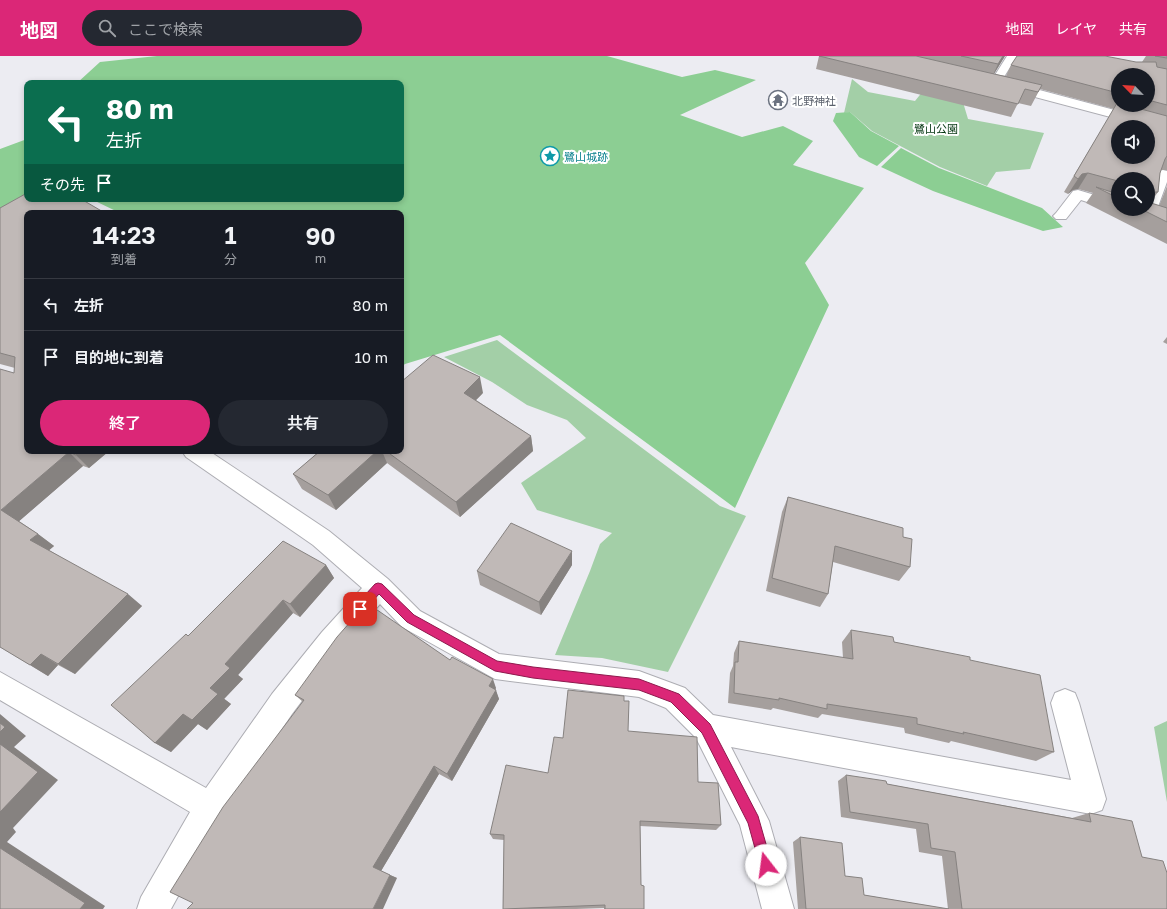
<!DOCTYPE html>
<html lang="ja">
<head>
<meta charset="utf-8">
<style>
	:root { --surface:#171b24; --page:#242831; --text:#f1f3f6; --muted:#9ea1a6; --line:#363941; --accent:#db2777 }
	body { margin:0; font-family:"Golos Text","Noto Sans JP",sans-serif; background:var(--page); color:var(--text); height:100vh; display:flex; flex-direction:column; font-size:15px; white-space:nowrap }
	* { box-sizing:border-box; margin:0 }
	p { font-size:13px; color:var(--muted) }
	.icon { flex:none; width:22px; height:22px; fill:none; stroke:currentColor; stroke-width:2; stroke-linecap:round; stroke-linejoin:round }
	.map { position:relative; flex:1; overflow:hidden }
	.drawer { position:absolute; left:24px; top:154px; width:380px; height:244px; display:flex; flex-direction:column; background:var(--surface); border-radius:8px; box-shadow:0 2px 6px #0003 }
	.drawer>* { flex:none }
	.top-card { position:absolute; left:24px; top:24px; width:380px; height:122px; border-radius:8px; box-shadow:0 2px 6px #0003; background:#0b6e4f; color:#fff; overflow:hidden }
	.needle { width:26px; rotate:295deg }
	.tools { position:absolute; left:1111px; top:12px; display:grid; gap:8px }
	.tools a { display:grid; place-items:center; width:44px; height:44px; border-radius:50%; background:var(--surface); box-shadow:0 2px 6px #0003; font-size:20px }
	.pin { position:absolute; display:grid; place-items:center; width:34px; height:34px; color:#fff; margin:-17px; border-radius:8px; box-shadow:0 2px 6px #0006 }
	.me { position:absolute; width:44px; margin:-22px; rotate:345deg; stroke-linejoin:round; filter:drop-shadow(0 0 3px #0008) }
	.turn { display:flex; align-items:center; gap:14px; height:84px; padding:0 16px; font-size:18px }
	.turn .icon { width:52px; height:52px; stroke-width:2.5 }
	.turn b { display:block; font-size:28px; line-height:34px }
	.then { display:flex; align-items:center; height:38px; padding:0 16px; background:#0003; gap:8px; font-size:15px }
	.eta { display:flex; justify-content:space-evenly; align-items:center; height:68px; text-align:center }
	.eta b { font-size:24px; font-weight:600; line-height:28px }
	.button { display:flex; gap:8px; margin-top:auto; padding:8px 16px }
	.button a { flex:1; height:46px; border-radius:24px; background:var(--accent); color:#fff; font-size:16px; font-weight:600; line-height:46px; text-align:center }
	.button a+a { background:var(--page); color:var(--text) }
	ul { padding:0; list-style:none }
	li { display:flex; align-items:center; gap:12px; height:52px; padding:0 16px; border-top:1px solid var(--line) }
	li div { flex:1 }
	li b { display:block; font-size:15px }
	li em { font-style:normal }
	header { display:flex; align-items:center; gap:24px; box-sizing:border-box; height:56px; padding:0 20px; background:var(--accent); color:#fff }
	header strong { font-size:19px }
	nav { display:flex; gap:22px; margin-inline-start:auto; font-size:14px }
	.search { width:280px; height:36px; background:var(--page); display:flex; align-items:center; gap:10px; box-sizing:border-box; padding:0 14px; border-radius:22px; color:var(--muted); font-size:15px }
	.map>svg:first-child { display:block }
</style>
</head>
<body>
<header>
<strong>地図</strong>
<div class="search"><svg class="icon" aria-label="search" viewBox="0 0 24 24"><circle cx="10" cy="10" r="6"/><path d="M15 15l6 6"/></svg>ここで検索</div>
<nav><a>地図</a><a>レイヤ</a><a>共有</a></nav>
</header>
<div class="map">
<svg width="1167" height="853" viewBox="0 0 1167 853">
	<rect width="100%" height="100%" fill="#ececf2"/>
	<!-- green -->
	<path fill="#a3cfa7" d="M852 23 868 36 915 45 923 35 962 43 968 63 1044 77 1030 113 996 116 987 130 940 111 872 75 850 56 844 57Z
		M497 284 720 450 746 460 668 616 602 602 555 599 590 515 600 488 612 477 537 454 521 427 586 382 567 364 527 349 492 326 444 301Z
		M1167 665V746L1154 671Z"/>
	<!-- forest -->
	<path fill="#8cce93" d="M157 0H607L682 21 715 14 756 24 680 59 742 81 783 70 813 85 793 109 864 132 805 207 829 249 735 452 500 279 405 308 401 311V157H120L91 143H401V27H77L100 6Z
		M850 56 871 75 899 90 877 110 859 101 833 65 836 57Z
		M27 83V143L0 167V93Z
		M901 92 939 112 1042 152 1063 171 1043 175 933 135 881 111Z"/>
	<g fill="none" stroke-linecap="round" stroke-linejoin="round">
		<defs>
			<path id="service" d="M1007 0H1017L999 29H991L990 27Z"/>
			<path id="minor" d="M1009 26 1167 68V76L1005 33 1003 30Z
				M1163 114 1167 115V126L1155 159 1152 162H1142L1139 159 1142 153H1148C1148 139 1150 127 1158 115Z
				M1078 134 1118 146V153H1124L1118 156 1081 144 1066 163H1056L1053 160 1056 157 1073 135Z
				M182 395H209L329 475 388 523 420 555 499 598 639 615 685 632 713 659 1071 724 1051 647 1055 637 1065 633 1075 637 1079 647 1106 743 1102 754 1091 758 731 691 769 765 794 853H762L740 769 696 682 666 652 639 641 495 623 402 571 380 548 340 594 292 658 221 762 171 853H137L141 841 190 756 0 644V616L206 732 272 638 322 576 362 532 313 489 186 401Z"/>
		</defs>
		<!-- service casing -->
		<use href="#service" stroke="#adadb3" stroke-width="2"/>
		<!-- minor casing -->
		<use href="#minor" stroke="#adadb3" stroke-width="2"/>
		<!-- service -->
		<use href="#service" fill="#fff" fill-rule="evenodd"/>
		<!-- minor -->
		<use href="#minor" fill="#fff" fill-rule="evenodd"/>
	</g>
	<!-- wall -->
	<path fill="#a59f9d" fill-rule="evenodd" d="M819 0H1005L994 18 1006 20 1011 9 1142 6 1146 0H1167V114H1161L1160 117 1158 136 1150 147 1159 150 1167 130V188L1086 147 1093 137 1078 133 1073 134 1068 138 1064 136 1114 53 1040 33 1031 50 1018 47 1011 61 816 13ZM1118 19H1148V49H1118ZM1118 123H1148V153H1118Z
		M0 152 27 157V395H109L89 412 83 410 19 465 38 478 54 490 49 494 142 550 75 618 58 609 48 620 30 609 0 591 15 312 0 308Z
		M1167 281V288L1163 286Z
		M483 337 476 344 531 380 533 395 460 461 387 407 336 454 302 433 293 418 320 395H401Z
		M788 441 903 481 910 511 899 525 833 506 828 538 820 551 766 535 782 456Z
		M326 509 334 522 300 561 293 557 238 619 243 623 224 643 231 648 207 674 198 668 171 696 155 687 188 580Z
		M572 509 541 559 480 529 477 515Z
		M851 574 894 586 970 604 1054 696 1036 705 951 685 949 687 905 677 904 672 822 658 818 662 773 652 771 654 728 647 730 617 733 610 734 597 739 585 843 602 842 586Z
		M450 604 496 632 495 633 499 643 452 725 439 718 381 815 397 822 193 847 303 646 295 639Z
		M624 645 628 675 721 769 716 774 640 770 641 829 644 853H604V852L576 853H503L504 784 493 783 490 778 548 717 563 682Z
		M846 719 887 728 1072 762 1089 757 1142 801 1167 853H798L793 786 800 781 845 820 864 839 948 853 942 800 919 796 916 773 841 761 838 725Z"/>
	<!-- shaded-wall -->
	<path fill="#868280" d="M1003 0H1005L992 21 998 8Z
		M1088 117 1078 133 1073 134 1068 138 1078 123 1082 118Z
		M480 321 483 337 467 353 464 337Z
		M531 380 533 395 460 461 456 446Z
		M80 395H109L89 412 76 399Z
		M377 395H382L387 407 336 454 328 439Z
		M69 396 83 410 17 467 1 454Z
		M38 478 54 490 46 497 30 484Z
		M572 495V509L541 559 539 546Z
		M326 509 334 522 300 561 290 548Z
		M128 538 142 550 75 618 58 608Z
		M283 544 293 557 238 619 243 623 224 643 210 632 225 608Z
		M41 598 58 609 48 620 30 609Z
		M493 623 496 632 492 640 489 630Z
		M496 634 499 643 452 725 447 718Z
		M218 638 231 648 207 674 198 668 171 696 155 687 183 658Z
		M0 658 26 680 14 691 58 724 13 772 16 776 7 786 105 850 103 853H80L0 792Z
		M434 710 439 718 381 815 373 811Z
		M390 819 397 822 383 853H373Z"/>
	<!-- building -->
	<path fill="#c0b9b7" stroke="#868280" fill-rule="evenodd" d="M819 0H916L1042 29 1038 36 1025 33 1018 48Z
		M961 0H1003L998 8Z
		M1017 0H1105L1136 6H1156L1157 11 1167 13V49L1148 44V19H1118V37L1011 9Z
		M1155 0H1167V2Z
		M1117 47H1118V49H1126L1167 60V100L1165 103 1160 117 1158 136H1148V123H1118V125L1088 117 1082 118 1078 123 1074 120ZM1118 71H1148V101H1118Z
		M1096 131 1118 138V142Z
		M27 137V143H81L105 157H27V395H80L76 399 69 396 1 454 38 478 30 484 128 538 58 608 41 598 30 609 0 591V313L14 317 15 301 0 297V152Z
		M1148 146 1167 152V166L1141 153H1148Z
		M433 299 480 321 464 337 531 380 456 446 386 395H401V326Z
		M320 395H377L328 439 293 418Z
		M788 441 903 472V481L912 483 910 511 835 490 828 538 772 522Z
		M511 467 572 495 539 546 477 515Z
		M283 485 326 509 290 548 283 544 225 608 230 612 210 632 218 638 192 664 183 658 155 687 111 649 186 578 188 580Z
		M367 547 450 604 452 601 493 623 489 630 496 634 447 718 434 710 373 811 390 819 373 853H187L193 847 170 836 223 751 304 644 295 639 337 581Z
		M851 574 893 581 894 586 970 601V604L1040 619 1054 696 963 676 964 678 917 668V662L827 648V653L779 642V644L734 637 735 606H738L739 585 853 603Z
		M568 634 624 640V645H629L628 675 697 681 698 726 718 727 721 769 640 765 641 829 644 830V853H605V849L503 853 504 779 490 778 506 709 548 717 554 681 563 682Z
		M0 667 5 671 0 676Z
		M0 688 38 716 0 756Z
		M846 719 886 725 887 728 1091 766 1089 757 1132 765 1142 801 1163 805 1167 817V853H962L955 796 931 792 928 768 850 756Z
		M800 781 842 787 845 820 862 822 864 839 949 853H806Z
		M0 792 85 847 80 853H0Z"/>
	<!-- route -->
	<path fill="#db2777" stroke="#8e194d" d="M378 527 382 528 414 559 497 605 533 611 639 623 679 638 710 668 758 760 772 809 770 814 766 816 761 814 748 767 702 677 671 646 639 634 533 622 495 615 407 566 379 538 363 556H356L354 553 356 549 375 528Z"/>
	<!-- icons -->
	<defs>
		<symbol id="temple-ring" viewBox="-11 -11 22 22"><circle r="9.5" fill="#fff" stroke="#6b7280" stroke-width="1.5"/><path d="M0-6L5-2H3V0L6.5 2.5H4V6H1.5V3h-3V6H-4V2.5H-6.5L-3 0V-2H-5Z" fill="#6b7280"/></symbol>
		<symbol id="sight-ring" viewBox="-11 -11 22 22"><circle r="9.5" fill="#fff" stroke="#0f9aa8" stroke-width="1.5"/><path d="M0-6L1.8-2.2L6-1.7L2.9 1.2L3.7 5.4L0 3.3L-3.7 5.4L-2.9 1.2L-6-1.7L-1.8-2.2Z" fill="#0f9aa8"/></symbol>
	</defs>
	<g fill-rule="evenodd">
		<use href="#temple-ring" x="767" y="33" width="22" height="22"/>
		<use href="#sight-ring" x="539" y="89" width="22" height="22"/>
	</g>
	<g text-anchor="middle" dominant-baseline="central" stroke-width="4" stroke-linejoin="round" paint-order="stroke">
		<!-- far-worship labels -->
		<g font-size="11" fill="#5b616d" stroke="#fff" text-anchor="start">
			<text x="792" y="44">北野神社</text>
		</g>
		<!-- far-park labels -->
		<g font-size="11" fill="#02340f" stroke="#fff">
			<text x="936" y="72">鷺山公園</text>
		</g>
		<!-- far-culture labels -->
		<g font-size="11" fill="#0d838f" stroke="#fff" text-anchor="start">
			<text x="564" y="100">鷺山城跡</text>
		</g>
	</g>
</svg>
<div class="tools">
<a><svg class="needle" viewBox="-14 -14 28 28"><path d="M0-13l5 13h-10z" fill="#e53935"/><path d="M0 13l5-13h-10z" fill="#9ea1a6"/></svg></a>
<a><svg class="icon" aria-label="sound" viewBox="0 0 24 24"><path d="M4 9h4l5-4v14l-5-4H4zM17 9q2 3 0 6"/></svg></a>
<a><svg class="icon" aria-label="search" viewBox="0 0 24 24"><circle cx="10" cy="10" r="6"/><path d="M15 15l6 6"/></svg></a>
</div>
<div class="pin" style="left:360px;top:553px;background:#d93025"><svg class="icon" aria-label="arrive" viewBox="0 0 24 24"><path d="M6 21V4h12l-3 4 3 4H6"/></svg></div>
<svg class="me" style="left:766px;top:809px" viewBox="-20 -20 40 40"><circle r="19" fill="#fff"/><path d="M0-13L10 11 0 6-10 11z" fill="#db2777"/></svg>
<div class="top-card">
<div class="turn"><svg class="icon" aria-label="left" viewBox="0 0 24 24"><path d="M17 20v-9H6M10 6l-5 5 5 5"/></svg><div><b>80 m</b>左折</div></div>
<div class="then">その先<svg class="icon" aria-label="arrive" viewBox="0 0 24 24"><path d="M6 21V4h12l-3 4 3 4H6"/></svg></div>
</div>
<section class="drawer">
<div class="eta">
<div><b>14:23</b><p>到着</p></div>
<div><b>1</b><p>分</p></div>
<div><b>90</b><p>m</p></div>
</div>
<ul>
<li><svg class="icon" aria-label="left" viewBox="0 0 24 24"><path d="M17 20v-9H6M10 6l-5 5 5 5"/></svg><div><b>左折</b></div><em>80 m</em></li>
<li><svg class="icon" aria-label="arrive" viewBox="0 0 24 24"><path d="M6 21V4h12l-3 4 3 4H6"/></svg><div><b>目的地に到着</b></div><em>10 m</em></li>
</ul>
<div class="button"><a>終了</a><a>共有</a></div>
</section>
</div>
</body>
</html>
